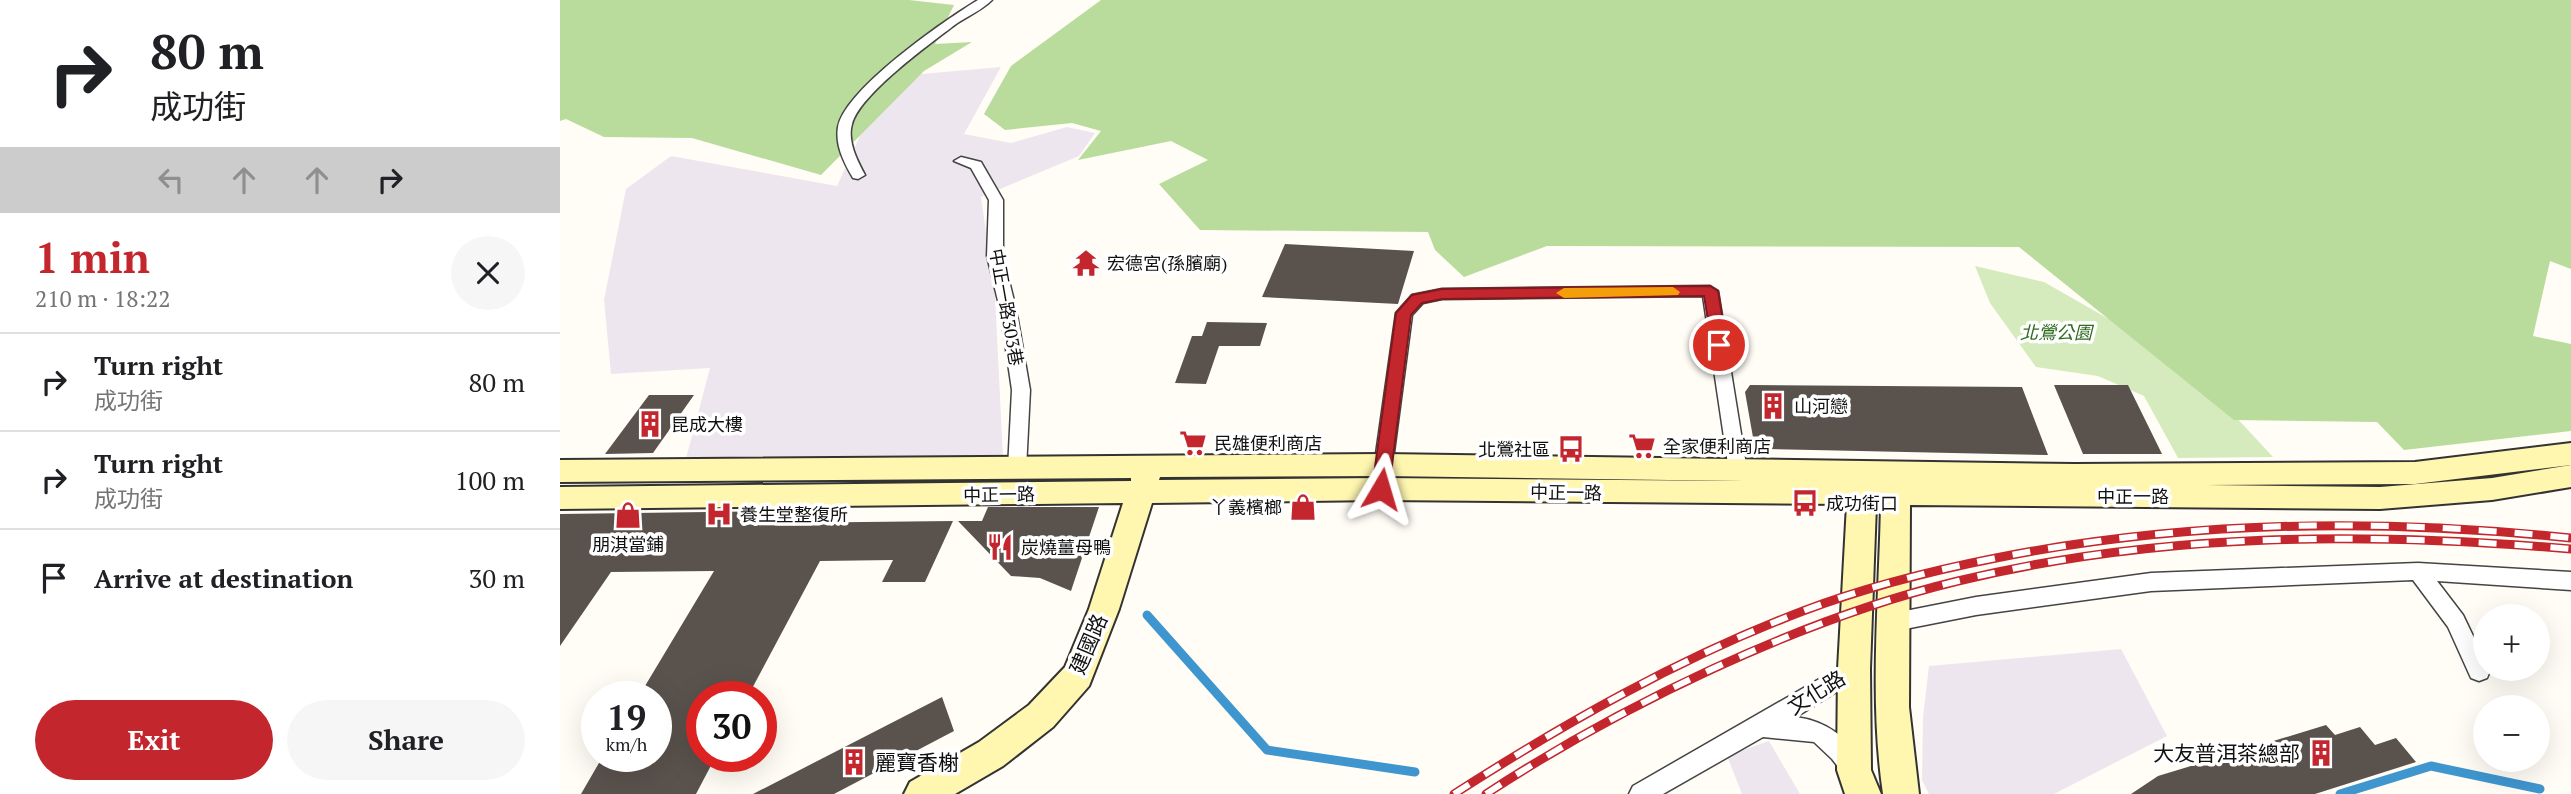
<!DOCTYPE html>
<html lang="en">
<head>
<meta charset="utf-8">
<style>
	:root { --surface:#fff; --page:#f6f6f6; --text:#202124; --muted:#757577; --line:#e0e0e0; --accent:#c4262e }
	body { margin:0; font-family:"PT Serif","Noto Sans TC",serif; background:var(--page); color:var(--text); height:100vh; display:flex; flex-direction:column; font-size:26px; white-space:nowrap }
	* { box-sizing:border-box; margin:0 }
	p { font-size:23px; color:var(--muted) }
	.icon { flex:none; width:38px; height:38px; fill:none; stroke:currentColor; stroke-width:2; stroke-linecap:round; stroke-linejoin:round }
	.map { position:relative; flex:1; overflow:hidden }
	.drawer { display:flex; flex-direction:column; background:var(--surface); width:560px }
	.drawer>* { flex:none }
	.banner { background:#fff; color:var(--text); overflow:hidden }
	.fabs { position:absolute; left:1913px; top:604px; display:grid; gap:14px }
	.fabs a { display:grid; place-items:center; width:77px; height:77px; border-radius:50%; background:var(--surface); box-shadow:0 7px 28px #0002; font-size:35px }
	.speed { position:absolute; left:21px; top:681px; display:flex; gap:14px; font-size:35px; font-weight:700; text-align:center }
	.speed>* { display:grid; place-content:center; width:91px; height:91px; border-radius:50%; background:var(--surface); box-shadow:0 7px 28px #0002; line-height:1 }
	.speed small { font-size:18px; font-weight:400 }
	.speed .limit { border:10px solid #d22; background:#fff; color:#111 }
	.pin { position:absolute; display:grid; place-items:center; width:60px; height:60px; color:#fff; margin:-30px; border:4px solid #fff; border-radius:50%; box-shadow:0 2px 7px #0007 }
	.me { position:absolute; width:77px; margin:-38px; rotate:7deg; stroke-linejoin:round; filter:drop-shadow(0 0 5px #0008) }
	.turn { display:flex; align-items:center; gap:24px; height:147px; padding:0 35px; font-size:32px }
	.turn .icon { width:91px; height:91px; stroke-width:2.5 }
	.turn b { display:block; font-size:49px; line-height:60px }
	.lanes { display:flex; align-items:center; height:66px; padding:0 35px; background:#0003; justify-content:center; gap:35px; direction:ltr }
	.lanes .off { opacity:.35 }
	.round { display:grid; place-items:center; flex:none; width:74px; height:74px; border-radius:37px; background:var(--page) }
	.headline { display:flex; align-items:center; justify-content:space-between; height:119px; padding:0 35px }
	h1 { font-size:42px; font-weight:600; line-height:52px; color:var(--accent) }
	.button { display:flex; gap:14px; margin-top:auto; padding:14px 35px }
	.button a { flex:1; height:80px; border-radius:42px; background:var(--accent); color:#fff; font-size:28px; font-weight:600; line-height:80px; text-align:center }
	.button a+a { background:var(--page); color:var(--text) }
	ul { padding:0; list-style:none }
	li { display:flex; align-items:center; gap:21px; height:98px; padding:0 35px; border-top:2px solid var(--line) }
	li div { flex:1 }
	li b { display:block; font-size:26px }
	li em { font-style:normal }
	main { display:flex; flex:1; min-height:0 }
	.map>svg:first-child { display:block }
</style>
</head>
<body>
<main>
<section class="drawer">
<div class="banner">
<div class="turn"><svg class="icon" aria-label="right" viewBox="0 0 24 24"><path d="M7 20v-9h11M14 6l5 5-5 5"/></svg><div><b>80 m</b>成功街</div></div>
<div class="lanes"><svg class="icon off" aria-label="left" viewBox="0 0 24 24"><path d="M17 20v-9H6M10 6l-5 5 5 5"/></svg><svg class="icon off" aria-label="ahead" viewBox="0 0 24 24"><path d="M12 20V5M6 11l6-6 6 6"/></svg><svg class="icon off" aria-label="ahead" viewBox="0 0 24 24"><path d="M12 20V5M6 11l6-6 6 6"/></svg><svg class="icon" aria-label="right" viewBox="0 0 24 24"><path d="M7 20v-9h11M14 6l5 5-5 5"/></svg></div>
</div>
<div class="headline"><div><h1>1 min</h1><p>210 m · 18:22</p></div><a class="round"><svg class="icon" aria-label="close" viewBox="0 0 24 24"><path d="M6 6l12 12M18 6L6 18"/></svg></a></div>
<ul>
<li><svg class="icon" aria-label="right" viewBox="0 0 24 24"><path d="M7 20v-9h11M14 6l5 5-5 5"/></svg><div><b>Turn right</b><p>成功街</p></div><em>80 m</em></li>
<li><svg class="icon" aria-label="right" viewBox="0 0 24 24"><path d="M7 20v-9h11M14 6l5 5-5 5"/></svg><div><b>Turn right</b><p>成功街</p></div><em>100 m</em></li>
<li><svg class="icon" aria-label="arrive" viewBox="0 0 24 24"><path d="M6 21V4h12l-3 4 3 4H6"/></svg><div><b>Arrive at destination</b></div><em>30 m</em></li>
</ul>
<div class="button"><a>Exit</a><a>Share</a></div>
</section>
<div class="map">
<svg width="2011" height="794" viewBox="0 0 2011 794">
	<rect width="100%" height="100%" fill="#fffdf5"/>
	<!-- industrial -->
	<path fill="#eee6ef" d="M441 67 404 134 451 143 507 127 535 133 519 156 421 197 435 296 443 457 125 462 150 368 51 374 44 300 66 189 111 156 277 186 310 114 350 75Z
		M1561 649 1607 736 1494 794H1369L1362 780 1363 717 1369 666Z
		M1209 741 1240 794H1182L1167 756Z"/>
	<!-- green -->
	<path fill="#d5ebbd" d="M1415 266 1484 282 1603 350 1661 401 1713 457 1618 458 1584 396 1538 376 1476 367 1430 303Z"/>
	<!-- forest -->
	<path fill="#b9dc9c" d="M0 0H349L394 5 375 44 412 42 364 71 261 175 132 138 44 137 6 119 0 121Z
		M541 0H2011V269L1990 261 1973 336 2011 344V431L1844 450 1817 422 1674 420 1459 247 987 246 904 277 875 250 868 232 640 230 599 184 648 160 611 141 518 160 541 131 512 123 445 130 424 114 451 66Z"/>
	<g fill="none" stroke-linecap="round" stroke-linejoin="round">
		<!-- stream -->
		<path stroke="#3f96cf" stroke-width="9" d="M587 615 707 750 855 772
			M1780 794 1871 766 1980 789"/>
	</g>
	<!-- building -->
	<path fill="#5a524d" d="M725 244 854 251 838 304 702 297Z
		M647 322 707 323 700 346H659L646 384 615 383 632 336H642Z
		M1190 385 1462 387 1488 455 1204 449 1194 443 1185 392Z
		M1494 385H1568L1602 454H1523Z
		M89 395H134L93 453 45 454Z
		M428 507H539L511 591 480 578 451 576 398 521H422Z
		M223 511 216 523 393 521 365 582H322L333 560 260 561 188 696H142V756H156L136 794H21L43 756H96V696H79L154 571 51 572 0 646V514Z
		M382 697 394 731 274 794H193Z
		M1766 725 1775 735 1800 727 1815 745 1836 738 1856 762 1755 794H1571L1598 776Z"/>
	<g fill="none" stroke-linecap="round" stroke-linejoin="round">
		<defs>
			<path id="street" d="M418 0H432C422 10 408 16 396 24 371 43 300 94 292 124 287 141 297 160 305 175L298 179 293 178C284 163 275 145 278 127 285 89 385 20 418 0Z
				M401 157 421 162 443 200V256L456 309 470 390 466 469 464 474 457 476 450 474 448 469 452 390 440 309 427 256 429 200 411 168 394 161Z
				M1150 286 1158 291 1187 471 1185 476 1178 478 1171 476 1169 471 1143 296 882 299 863 303 852 315 831 475 829 480 822 482 815 480 813 475 836 313 852 295 882 289Z
				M1858 563 2011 572V590L1877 581 1903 615 1925 661V668L1930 671 1927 678 1919 681 1911 678 1888 627 1853 580 1591 591 1416 615 1335 631 1328 628 1325 622 1328 616 1335 613 1416 597 1591 573Z
				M1294 659 1302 662 1305 669 1302 676 1236 717C1265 721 1290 737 1301 764L1298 772 1290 775 1282 772 1272 759 1254 742 1203 737 1103 794H1069L1073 786Z"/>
			<path id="secondary" d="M2011 443V465L1855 484 1646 485 1820 487 1932 478 2011 465V487L1932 500 1820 509 1350 505 1349 707 1359 794H1323C1309 699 1319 601 1321 505H1316L1310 669 1311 770 1321 794H1285L1277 770 1278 669 1287 504 821 500 592 503 559 609 529 686 493 727 443 766 395 794H344L350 782 419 742 469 705 505 667 529 609 563 503 0 509V487L571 481V478L0 482V460L824 454 1514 464 1855 462ZM824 476 1183 481 821 478 599 480 600 477Z"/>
		</defs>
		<!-- street casing -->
		<use href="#street" stroke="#444" stroke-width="3"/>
		<!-- secondary casing -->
		<use href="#secondary" stroke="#333" stroke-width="4"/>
		<!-- street -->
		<use href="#street" fill="#fff" fill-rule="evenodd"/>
		<!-- secondary -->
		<use href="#secondary" fill="#fff6b0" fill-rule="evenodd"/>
		<defs>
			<path id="rail" d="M894 794C1005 723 1119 658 1243 611 1306 587 1370 571 1436 558 1627 520 1818 518 2011 538
				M926 794C1062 705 1240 619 1398 581 1599 532 1806 532 2011 549"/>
		</defs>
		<!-- rail casing -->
		<use href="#rail" stroke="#c4262e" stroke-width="9"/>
		<!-- rail -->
		<use href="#rail" stroke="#fff" stroke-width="6" stroke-dasharray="18" stroke-linecap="butt"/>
	</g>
	<!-- route -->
	<path fill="#c4262e" stroke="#7f191e" stroke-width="2" d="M1150 286 1158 291 1167 345 1159 350 1152 345 1144 296 882 299 862 303 851 315 829 489 827 494H815L812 489 836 313 852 295 882 289Z"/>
	<!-- slow -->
	<path fill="#f59e0b" d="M1113 287 1120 292 1118 295 1004 298 996 293 1004 288Z"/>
	<!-- icons -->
	<defs>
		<symbol id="temple-bare" viewBox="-9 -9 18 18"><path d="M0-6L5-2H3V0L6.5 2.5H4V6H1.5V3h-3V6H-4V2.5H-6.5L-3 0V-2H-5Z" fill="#c4262e" stroke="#fff" stroke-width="2.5" paint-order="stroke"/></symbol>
		<symbol id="building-bare" viewBox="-9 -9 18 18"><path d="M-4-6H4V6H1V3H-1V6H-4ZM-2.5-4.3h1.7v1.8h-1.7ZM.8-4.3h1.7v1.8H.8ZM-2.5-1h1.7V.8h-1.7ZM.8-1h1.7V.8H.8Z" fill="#c4262e" stroke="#fff" stroke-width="2.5" paint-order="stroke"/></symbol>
		<symbol id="supermarket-bare" viewBox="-9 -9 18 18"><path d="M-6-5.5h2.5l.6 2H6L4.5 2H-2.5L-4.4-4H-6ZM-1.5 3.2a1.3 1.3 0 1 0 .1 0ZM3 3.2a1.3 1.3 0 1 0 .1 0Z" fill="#c4262e" stroke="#fff" stroke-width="2.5" paint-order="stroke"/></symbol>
		<symbol id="bus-bare" viewBox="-9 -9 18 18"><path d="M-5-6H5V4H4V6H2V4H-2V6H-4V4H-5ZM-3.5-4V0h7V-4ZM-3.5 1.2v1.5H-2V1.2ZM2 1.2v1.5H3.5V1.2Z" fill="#c4262e" stroke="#fff" stroke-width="2.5" paint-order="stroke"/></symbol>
		<symbol id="shop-bare" viewBox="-9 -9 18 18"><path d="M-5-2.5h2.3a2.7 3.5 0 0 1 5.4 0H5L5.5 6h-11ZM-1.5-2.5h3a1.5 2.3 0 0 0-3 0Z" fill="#c4262e" stroke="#fff" stroke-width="2.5" paint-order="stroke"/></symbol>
		<symbol id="hospital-bare" viewBox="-9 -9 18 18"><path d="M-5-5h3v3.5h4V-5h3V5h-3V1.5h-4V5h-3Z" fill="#c4262e" stroke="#fff" stroke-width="2.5" paint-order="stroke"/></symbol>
		<symbol id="restaurant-bare" viewBox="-9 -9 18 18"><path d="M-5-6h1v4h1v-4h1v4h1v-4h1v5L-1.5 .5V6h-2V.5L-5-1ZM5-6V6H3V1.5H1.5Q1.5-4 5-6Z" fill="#c4262e" stroke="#fff" stroke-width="2.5" paint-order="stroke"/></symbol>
	</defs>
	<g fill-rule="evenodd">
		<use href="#temple-bare" x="507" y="244" width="38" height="38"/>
		<use href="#building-bare" x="1194" y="387" width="38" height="38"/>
		<use href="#building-bare" x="71" y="405" width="38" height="38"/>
		<use href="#supermarket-bare" x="614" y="424" width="38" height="38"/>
		<use href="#supermarket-bare" x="1063" y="427" width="38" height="38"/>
		<use href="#bus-bare" x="992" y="430" width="38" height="38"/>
		<use href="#bus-bare" x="1226" y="484" width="38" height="38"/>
		<use href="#shop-bare" x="724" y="488" width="38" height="38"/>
		<use href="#hospital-bare" x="140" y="495" width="38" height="38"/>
		<use href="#shop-bare" x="49" y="496" width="38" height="38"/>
		<use href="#restaurant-bare" x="421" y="528" width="38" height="38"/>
		<use href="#building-bare" x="1742" y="734" width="38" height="38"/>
		<use href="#building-bare" x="275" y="743" width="38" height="38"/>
	</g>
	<g text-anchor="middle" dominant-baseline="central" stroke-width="7" stroke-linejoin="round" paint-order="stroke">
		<!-- poi labels -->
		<g font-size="18" fill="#111" stroke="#fff" text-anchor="start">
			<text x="547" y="263">宏德宮(孫臏廟)</text>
			<text x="1234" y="406">山河戀</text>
			<text x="111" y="424">昆成大樓</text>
			<text x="654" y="443">民雄便利商店</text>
			<text x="1103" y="446">全家便利商店</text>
			<text x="990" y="449" text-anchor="end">北鶯社區</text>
			<text x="1266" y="503">成功街口</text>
			<text x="722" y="507" text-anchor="end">丫義檳榔</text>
			<text x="180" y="514">養生堂整復所</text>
			<text x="68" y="544" text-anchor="middle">朋淇當鋪</text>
			<text x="461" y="547">炭燒薑母鴨</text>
		</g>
		<!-- street labels -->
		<g font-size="18" fill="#111" stroke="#fff">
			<text transform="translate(447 307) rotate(80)">中正一路303巷</text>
			<text transform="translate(1006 492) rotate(1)">中正一路</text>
			<text transform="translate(439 494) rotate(-1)">中正一路</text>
			<text x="1573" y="496">中正一路</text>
		</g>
		<!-- park labels -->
		<g font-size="18" font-style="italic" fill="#2f6b1f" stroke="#fff">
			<text x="1496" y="332">北鶯公園</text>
		</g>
		<!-- near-street labels -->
		<g font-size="21" fill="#111" stroke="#fff">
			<text transform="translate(528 644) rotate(-67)">建國路</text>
			<text transform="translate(1256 692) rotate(-32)">文化路</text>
		</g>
		<!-- near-poi labels -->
		<g font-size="21" fill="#111" stroke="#fff" text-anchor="end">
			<text x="1740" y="753">大友普洱茶總部</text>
			<text x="315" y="762" text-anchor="start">麗寶香榭</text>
		</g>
	</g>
</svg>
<div class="fabs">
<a>+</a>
<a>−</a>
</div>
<div class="speed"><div>19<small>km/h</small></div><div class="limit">30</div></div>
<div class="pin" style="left:1159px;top:345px;background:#d93025"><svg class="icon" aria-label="arrive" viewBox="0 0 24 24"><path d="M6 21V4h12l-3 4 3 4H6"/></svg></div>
<svg class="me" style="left:821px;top:489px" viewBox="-20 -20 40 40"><path d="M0-17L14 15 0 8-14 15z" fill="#c4262e" stroke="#fff" stroke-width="4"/></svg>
</div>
</main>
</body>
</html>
